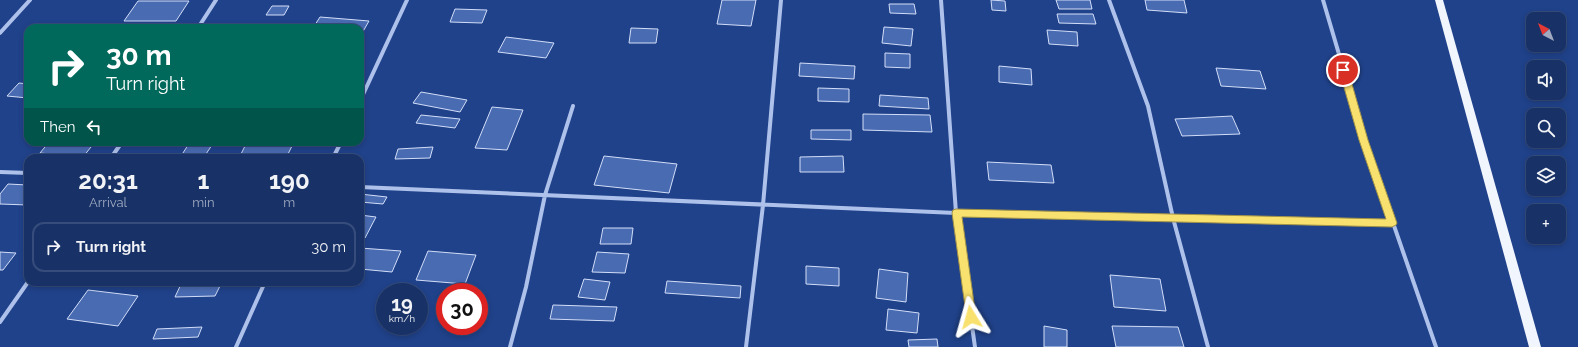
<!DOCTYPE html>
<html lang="en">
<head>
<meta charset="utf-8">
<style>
	:root { --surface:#183268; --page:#213a6e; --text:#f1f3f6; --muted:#9faac0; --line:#364d7c }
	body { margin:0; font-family:Raleway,sans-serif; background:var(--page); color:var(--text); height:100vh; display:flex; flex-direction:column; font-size:15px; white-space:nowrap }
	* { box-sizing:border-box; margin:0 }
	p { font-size:13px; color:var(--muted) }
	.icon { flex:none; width:22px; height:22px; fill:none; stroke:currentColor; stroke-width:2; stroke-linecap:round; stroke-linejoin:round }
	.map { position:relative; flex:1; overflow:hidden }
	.panel { position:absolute; left:24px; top:154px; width:340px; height:132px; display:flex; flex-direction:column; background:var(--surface); border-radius:12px; box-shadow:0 2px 6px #0003,0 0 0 1px var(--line) }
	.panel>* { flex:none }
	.guide { position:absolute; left:24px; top:24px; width:340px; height:122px; border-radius:12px; box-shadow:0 2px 6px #0003,0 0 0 1px var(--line); background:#00695c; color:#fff; overflow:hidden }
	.needle { width:26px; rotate:318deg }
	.controls { position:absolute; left:1526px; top:12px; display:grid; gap:8px }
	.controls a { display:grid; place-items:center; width:40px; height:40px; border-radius:8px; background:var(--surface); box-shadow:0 2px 6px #0003,0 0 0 1px var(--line); font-size:20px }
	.speed { position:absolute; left:376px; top:283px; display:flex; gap:8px; font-size:20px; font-weight:700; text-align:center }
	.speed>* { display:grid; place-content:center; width:52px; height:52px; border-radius:50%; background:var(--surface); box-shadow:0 2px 6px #0003,0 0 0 1px var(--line); line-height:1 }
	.speed small { font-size:10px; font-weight:400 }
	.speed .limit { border:6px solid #d22; background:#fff; color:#111 }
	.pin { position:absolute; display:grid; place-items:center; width:34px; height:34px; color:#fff; margin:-17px; border:2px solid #fff; border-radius:50%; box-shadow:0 1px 4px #0007 }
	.me { position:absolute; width:44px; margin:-22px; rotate:352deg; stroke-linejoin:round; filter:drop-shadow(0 0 3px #0008) }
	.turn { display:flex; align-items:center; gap:14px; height:84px; padding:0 16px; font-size:18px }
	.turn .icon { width:52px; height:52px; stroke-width:2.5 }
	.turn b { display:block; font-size:28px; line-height:34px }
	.then { display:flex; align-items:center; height:38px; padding:0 16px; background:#0003; gap:8px; font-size:15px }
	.eta { display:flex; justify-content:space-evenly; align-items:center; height:68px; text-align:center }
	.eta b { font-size:24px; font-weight:700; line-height:28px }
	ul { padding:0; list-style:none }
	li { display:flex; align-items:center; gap:12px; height:50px; margin:0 8px 6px; padding:0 8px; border:2px solid var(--line); border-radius:12px }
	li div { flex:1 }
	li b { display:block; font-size:15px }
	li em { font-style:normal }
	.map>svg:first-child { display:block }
</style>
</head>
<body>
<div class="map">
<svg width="1578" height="347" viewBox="0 0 1578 347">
	<rect width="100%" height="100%" fill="#20428a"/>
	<!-- building -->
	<path fill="#496bb2" stroke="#d2def8" d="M722 0H756L751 26 717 24Z
		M991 0 1005 1 1006 11 992 10Z
		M1056 0H1090L1092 9H1059Z
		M1145 0H1184L1187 13 1147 10Z
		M138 1H189L176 21H124Z
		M889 4H914L916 14 890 13Z
		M272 6H289L284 15H266Z
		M455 9 487 10 482 23 450 22Z
		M1057 14H1093L1096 24 1059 23Z
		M320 17 369 21 361 35 360 28H313Z
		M884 27 913 29 911 46 882 43Z
		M631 28 658 29 656 43H629Z
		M1047 30 1077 32 1078 46 1049 44Z
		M506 37 554 43 546 58 498 52Z
		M885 53 910 54V68L885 67Z
		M800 63 855 66 854 79 799 76Z
		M999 66 1031 69 1032 85 999 82Z
		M1216 68 1260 71 1266 89 1221 86Z
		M19 83 28 84V98L7 96Z
		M818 88 849 89V102L818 101Z
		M421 92 467 100 460 112 413 103Z
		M880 95 928 98 929 109 879 106Z
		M492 107 523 110 507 150 475 148Z
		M863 114 930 115 932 132 863 130Z
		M421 115 460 119 455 128 416 123Z
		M1232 116 1240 134 1182 136 1175 119Z
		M811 130H851V140L811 139Z
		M49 142H95L83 157 40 153Z
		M190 142H214L204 157 181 156Z
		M247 142H294L286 158H239Z
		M433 147 430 158 395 159 398 149Z
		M604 156 677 164 669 193 594 185Z
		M843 156 844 172H800V157Z
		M987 162 1051 165 1054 183 989 180Z
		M8 184 28 185V205L0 204V194Z
		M360 194 387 197 383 204 360 202Z
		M360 215 376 217 365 238 360 237Z
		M603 228H633L631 244H600Z
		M360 248 401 251 392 272 360 269Z
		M428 251 476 255 465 284 416 280Z
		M0 252 16 253 3 270H0Z
		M597 252 629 254 625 273 592 272Z
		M806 266 839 268V286L806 284Z
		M879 269 908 273 906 302 876 298Z
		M1110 275 1160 279 1166 311 1114 307Z
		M584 279 610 282 605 300 578 297Z
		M667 281 741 286 740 298 665 293Z
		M182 282H222L215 296 175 297Z
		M88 290 138 296 118 326 67 319Z
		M553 305 617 307 614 321 550 319Z
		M888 309 919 313 917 333 886 330Z
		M1044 326 1067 330V347H1044Z
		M1112 326 1178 327 1184 347H1116Z
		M202 327 198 337 153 339 157 329Z
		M937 339 938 347H909L908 340Z"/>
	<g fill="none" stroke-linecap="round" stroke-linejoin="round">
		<!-- minor -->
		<path stroke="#adc1eb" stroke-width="4" d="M941 0 956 213 975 347
			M1109 0 1148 106 1173 218 1208 347
			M1323 0 1364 139 1436 347
			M198 28 216 0
			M0 33 30 0
			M360 101 407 0
			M111 158 122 142
			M333 158 341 142
			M0 172 28 173
			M360 187 956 213 1392 223
			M0 322 28 282
			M236 347 265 282
			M510 347 526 287 545 195 573 106
			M746 347 763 205 781 0"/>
		<!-- primary -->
		<path fill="#f1f5fe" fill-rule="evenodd" d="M1435 0H1443L1541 347H1529Z"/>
	</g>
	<!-- route -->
	<path fill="#f8e16e" stroke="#a19248" d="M1343 67 1348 70 1368 140 1397 223 1396 225 1392 227 962 217 976 317 975 321 971 322 967 321 952 213 953 210 956 209 1386 219 1359 140 1339 70Z"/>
</svg>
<div class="controls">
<a><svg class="needle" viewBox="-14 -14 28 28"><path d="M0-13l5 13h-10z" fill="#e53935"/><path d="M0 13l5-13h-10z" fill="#9faac0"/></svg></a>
<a><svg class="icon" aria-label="sound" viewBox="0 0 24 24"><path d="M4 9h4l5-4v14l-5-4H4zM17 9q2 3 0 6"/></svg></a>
<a><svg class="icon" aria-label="search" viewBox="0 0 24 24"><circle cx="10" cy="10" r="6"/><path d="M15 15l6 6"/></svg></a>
<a><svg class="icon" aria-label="layers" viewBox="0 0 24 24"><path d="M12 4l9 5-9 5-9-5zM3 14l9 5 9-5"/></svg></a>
<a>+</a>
</div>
<div class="speed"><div>19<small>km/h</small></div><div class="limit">30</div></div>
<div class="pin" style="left:1343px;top:70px;background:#d93025"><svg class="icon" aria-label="arrive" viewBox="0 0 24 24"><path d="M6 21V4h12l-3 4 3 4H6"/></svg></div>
<svg class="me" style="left:971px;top:317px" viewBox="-20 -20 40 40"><path d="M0-17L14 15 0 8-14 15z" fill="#f8e16e" stroke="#fff" stroke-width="4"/></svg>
<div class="guide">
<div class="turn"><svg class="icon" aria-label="right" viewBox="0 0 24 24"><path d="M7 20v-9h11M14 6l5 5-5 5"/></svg><div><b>30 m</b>Turn right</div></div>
<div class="then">Then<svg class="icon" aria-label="left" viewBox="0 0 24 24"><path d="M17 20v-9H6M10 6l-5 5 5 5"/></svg></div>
</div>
<section class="panel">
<div class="eta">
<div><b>20:31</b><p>Arrival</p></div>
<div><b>1</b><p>min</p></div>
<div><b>190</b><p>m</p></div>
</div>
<ul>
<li><svg class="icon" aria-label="right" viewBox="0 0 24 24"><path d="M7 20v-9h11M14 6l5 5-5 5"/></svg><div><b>Turn right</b></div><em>30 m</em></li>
</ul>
</section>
</div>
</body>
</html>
